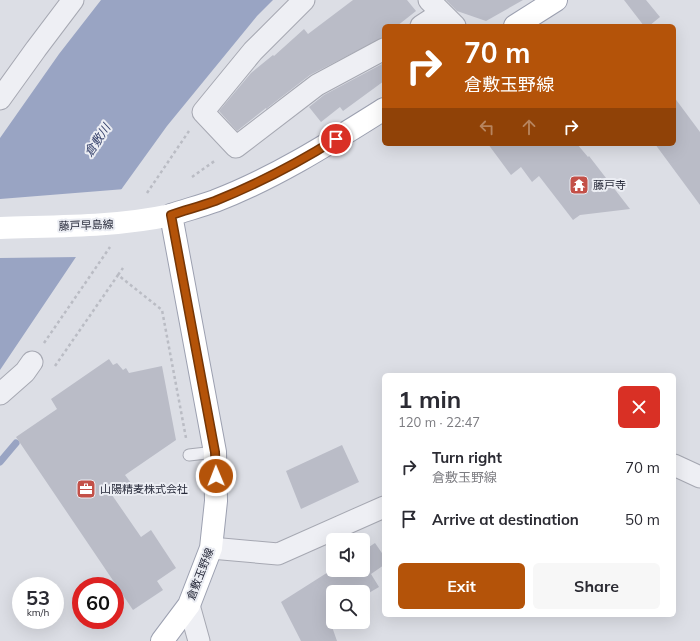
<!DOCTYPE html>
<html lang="en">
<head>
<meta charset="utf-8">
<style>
	:root { --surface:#fff; --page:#f7f7f7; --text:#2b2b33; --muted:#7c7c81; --accent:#b45309 }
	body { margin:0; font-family:Mulish,"Noto Sans JP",sans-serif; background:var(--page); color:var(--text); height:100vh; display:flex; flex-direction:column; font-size:15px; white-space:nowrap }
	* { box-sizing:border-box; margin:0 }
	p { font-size:13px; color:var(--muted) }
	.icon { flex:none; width:22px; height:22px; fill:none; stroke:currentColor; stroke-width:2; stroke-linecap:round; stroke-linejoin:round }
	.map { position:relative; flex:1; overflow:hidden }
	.sheet { position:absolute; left:382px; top:373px; width:294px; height:244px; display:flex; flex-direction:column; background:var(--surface); border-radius:6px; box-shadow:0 4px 16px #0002 }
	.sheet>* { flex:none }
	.hud { position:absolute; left:382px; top:24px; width:294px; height:122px; border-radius:6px; box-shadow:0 4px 16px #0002; background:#b45309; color:#fff; overflow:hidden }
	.tools { position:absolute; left:326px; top:533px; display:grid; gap:8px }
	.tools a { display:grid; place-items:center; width:44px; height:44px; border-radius:6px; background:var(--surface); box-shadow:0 4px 16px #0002; font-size:20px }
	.speed { position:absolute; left:12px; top:577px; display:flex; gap:8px; font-size:20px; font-weight:700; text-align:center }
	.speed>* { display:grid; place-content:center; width:52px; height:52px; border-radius:50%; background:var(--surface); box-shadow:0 4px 16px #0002; line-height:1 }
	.speed small { font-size:10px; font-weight:400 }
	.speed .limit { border:6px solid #d22; background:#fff; color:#111 }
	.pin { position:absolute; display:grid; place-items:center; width:34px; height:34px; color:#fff; margin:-17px; border:2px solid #fff; border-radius:50%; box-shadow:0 1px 4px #0007 }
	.me { position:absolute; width:44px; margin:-22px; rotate:359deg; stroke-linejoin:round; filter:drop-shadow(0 0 3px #0008) }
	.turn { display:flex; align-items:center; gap:14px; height:84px; padding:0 16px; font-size:18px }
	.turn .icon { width:52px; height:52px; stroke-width:2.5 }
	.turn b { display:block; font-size:28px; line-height:34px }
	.lanes { display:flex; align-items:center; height:38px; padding:0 16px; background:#0003; justify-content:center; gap:20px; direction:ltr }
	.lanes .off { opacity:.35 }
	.round { display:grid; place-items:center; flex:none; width:42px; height:42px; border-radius:6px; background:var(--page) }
	.headline { display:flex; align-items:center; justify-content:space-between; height:68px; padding:0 16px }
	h1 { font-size:24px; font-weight:700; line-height:30px }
	.primary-button { display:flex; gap:8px; margin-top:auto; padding:8px 16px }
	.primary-button a { flex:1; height:46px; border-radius:6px; background:var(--accent); color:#fff; font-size:16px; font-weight:700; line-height:46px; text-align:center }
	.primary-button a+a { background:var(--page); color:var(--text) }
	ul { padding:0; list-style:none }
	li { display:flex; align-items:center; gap:12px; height:52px; padding:0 16px }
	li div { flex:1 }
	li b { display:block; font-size:15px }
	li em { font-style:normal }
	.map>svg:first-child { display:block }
</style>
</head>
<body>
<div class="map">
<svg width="700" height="641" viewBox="0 0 700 641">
	<rect width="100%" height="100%" fill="#dcdee5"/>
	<!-- water -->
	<path fill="#99a4c3" d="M101 0H273L257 16 167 126 123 187 0 370V138L59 54Z"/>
	<!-- pier -->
	<path fill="#dcdee5" d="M125 189 79 257 0 258V199Z"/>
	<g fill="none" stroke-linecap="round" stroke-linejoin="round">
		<!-- stream -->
		<path stroke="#99a4c3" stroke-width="7" d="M0 462 16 443"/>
	</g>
	<!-- building -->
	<path fill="#babcc7" d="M353 0H407L416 11 397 26H384V36L382 38 310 75 266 109V108L237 131 219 111 251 73 273 55 274 56 304 29 308 34Z
		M446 0H523L486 21 457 11Z
		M624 0H646L660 17 649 26H644Z
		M384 63V81L343 111 340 107 321 122 309 107 324 95Z
		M674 97 700 132V205L655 144H674Z
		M488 144H577L588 157 589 156 630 209 580 215 573 220 539 176 532 182 521 167 511 175Z
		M109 359 113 365 117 363 123 370 126 368 129 373 162 366 176 440 125 475 131 483 112 495 141 537 151 530 176 568 157 581 163 590 133 610 16 437 57 409 51 399Z
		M342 445 359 482 301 509 286 471Z
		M375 543 384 556V565L371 574 379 587 367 594 370 600 363 604V592H333V619L330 621 337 641H301L281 602 333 569 363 570V551Z"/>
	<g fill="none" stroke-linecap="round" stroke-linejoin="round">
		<defs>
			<path id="service" d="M189 455 215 452"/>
			<path id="minor" d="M304 0 253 51 203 112 236 147 317 85 384 49
				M429 0 455 26
				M421 26 441 13
				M0 99 36 49 73 0
				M0 394 25 372 32 362
				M674 465 700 477
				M211 548 278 554 384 507
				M189 605 199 641"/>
			<path id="primary" d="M515 26 556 0
				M162 641 189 605 211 548 216 501 215 452 171 215C186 210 201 206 215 201 275 178 330 143 384 109"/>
		</defs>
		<!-- service casing -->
		<use href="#service" stroke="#a6a8b2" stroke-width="13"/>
		<!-- minor casing -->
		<use href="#minor" stroke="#a6a8b2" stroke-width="23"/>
		<!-- primary casing -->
		<use href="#primary" stroke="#9ca0b0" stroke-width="24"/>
		<!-- path -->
		<path stroke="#babcc4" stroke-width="2.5" stroke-dasharray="3 3" stroke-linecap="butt" d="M192 177 216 160
			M147 193 189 131
			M118 275 123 268
			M44 343 110 247
			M55 366 118 275 162 310 186 438"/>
		<!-- service -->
		<use href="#service" stroke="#eeeff4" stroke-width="11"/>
		<!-- minor -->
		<use href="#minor" stroke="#eeeff4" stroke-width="21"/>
		<!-- secondary -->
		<path stroke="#fff" stroke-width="22" d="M0 228C57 226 115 227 171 215"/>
		<!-- primary -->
		<use href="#primary" stroke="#fff" stroke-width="22"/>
	</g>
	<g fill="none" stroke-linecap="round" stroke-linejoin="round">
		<defs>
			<path id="route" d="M216 476 215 452 171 215C186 210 201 206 215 201 257 184 298 163 336 139"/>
		</defs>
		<!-- route casing -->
		<use href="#route" stroke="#753606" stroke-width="10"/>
		<!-- route -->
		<use href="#route" stroke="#b45309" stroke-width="7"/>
	</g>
	<!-- icons -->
	<defs>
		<symbol id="temple-square" viewBox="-11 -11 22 22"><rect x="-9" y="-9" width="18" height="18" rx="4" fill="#c35048" stroke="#ebedf3"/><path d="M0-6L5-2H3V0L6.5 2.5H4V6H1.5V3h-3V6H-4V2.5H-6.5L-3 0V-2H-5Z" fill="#fff"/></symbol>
		<symbol id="office-square" viewBox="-11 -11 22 22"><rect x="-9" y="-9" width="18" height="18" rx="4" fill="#c35048" stroke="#ebedf3"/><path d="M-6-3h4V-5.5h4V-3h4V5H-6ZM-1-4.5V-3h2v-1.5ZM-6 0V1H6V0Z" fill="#fff"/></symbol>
	</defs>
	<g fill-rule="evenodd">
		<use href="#temple-square" x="568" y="174" width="22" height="22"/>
		<use href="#office-square" x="75" y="478" width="22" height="22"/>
	</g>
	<g text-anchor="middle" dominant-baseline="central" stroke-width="4" stroke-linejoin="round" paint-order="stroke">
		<!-- poi labels -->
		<g font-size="11" fill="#272a3a" stroke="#ebedf3" text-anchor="start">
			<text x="593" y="185">藤戸寺</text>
			<text x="100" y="489">山陽精麦株式会社</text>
		</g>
		<!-- street labels -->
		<g font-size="11" fill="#272a3a" stroke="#ebedf3">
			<text transform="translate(86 225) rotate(-2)">藤戸早島線</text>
			<text transform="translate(200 574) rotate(-69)">倉敷玉野線</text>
		</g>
		<!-- water labels -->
		<g font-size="12" font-style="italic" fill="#35416b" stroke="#ebedf3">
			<text transform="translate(97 140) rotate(-56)">倉敷川</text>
		</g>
	</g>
</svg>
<div class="tools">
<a><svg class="icon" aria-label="sound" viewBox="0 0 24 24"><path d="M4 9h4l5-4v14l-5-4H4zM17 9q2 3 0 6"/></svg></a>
<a><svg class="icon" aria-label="search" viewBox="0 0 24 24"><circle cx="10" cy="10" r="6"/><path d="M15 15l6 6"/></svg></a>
</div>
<div class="speed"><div>53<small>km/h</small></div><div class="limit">60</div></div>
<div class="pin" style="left:336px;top:139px;background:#d93025"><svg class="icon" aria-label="arrive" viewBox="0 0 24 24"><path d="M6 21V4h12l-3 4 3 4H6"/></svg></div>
<svg class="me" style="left:216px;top:476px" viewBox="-20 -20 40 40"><circle r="17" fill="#b45309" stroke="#fff" stroke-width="3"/><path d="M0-11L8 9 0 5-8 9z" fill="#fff"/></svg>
<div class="hud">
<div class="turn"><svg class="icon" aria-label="right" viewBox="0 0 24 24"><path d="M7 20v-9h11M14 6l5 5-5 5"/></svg><div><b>70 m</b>倉敷玉野線</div></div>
<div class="lanes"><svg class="icon off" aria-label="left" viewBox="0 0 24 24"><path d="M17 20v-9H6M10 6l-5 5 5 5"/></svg><svg class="icon off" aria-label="ahead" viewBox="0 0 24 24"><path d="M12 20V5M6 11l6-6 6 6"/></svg><svg class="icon" aria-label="right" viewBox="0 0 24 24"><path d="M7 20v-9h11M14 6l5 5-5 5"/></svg></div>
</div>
<section class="sheet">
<div class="headline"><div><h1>1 min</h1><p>120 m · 22:47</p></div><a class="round" style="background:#d93025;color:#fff"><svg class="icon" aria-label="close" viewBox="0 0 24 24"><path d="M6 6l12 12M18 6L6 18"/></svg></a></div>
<ul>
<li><svg class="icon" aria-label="right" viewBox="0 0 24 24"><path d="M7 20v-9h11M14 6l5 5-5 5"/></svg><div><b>Turn right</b><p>倉敷玉野線</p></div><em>70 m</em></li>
<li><svg class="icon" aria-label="arrive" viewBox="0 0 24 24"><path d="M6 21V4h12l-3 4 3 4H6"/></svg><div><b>Arrive at destination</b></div><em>50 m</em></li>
</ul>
<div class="primary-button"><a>Exit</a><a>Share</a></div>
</section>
</div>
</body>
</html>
